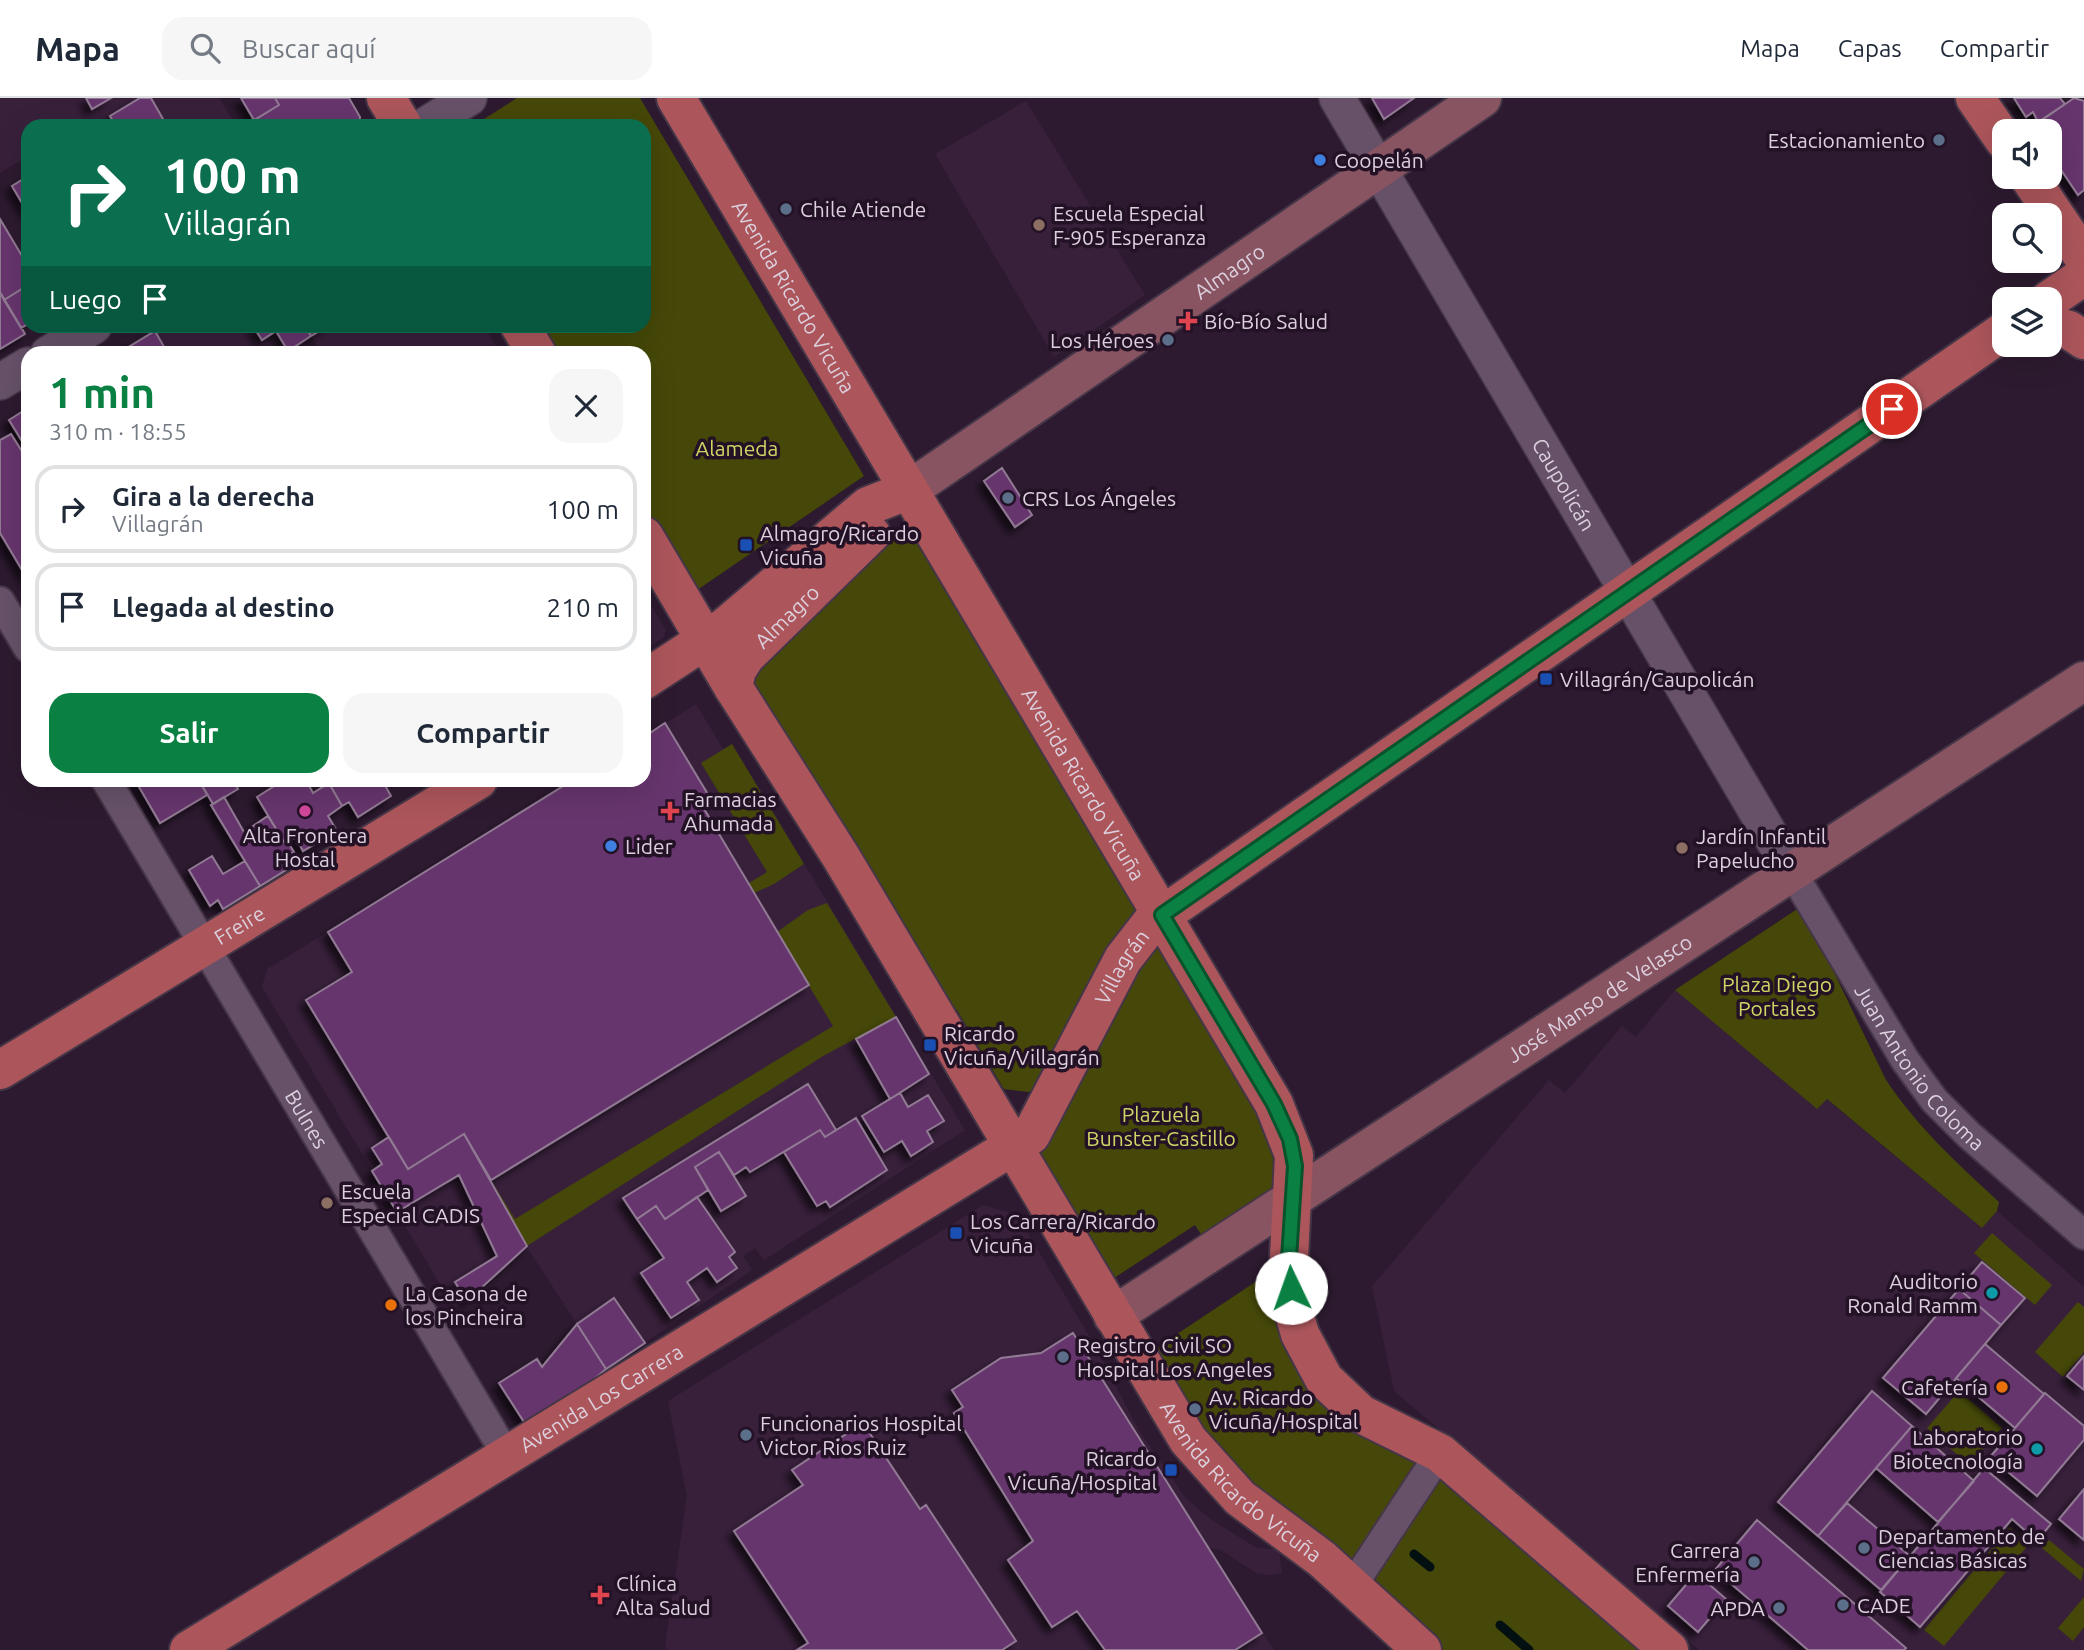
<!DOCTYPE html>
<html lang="es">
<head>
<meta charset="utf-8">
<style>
	:root { --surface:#fff; --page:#f6f6f7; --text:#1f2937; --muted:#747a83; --line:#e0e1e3; --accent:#0b8043 }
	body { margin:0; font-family:Ubuntu,sans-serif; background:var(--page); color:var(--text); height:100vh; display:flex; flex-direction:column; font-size:26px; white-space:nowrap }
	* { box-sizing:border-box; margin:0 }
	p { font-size:23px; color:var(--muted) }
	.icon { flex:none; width:38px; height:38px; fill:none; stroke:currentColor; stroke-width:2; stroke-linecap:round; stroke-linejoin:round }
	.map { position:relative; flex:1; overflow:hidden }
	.drawer { position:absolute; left:21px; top:248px; width:630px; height:441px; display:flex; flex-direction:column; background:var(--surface); border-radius:21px; box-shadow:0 7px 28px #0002 }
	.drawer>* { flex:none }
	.hud { position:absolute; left:21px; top:21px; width:630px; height:214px; border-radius:21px; box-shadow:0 7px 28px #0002; background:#0b6e4f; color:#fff; overflow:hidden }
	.tools { position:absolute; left:1992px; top:21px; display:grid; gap:14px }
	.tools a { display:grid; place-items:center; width:70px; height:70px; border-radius:14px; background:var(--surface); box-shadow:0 7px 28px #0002; font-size:35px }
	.pin { position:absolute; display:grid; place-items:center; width:60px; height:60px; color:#fff; margin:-30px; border:4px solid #fff; border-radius:50%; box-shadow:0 2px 7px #0007 }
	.me { position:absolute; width:77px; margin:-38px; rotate:357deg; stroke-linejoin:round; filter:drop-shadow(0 0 5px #0008) }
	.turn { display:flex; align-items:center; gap:24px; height:147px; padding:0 28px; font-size:32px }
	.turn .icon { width:91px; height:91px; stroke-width:2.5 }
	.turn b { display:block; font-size:49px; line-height:60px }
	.then { display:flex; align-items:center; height:66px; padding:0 28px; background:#0003; gap:14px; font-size:26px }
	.round { display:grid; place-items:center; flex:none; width:74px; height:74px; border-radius:21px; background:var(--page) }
	.overview { display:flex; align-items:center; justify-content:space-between; height:119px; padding:0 28px }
	h1 { font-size:42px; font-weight:600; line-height:52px; color:var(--accent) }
	.cta { display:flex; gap:14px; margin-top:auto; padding:14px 28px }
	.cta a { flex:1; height:80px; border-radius:21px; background:var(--accent); color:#fff; font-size:28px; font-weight:600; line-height:80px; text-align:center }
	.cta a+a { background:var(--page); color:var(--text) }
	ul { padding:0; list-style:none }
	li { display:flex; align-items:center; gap:21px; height:88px; margin:0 14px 10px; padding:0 14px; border:4px solid var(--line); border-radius:21px }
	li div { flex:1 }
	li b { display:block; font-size:26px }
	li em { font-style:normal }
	header { display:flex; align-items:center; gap:42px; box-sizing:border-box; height:98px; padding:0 35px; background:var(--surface); border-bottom:2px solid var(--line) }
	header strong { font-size:33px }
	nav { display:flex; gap:38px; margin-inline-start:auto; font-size:24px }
	.search { width:490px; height:63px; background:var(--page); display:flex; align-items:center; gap:18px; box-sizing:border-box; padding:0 24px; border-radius:21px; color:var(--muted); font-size:26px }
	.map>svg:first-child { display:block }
</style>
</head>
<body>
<header>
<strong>Mapa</strong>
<div class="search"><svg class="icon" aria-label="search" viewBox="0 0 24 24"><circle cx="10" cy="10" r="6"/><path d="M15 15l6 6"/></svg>Buscar aquí</div>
<nav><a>Mapa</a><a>Capas</a><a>Compartir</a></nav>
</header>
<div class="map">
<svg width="2084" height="1552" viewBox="0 0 2084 1552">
	<defs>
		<filter id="shadow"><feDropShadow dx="-6" dy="6" stdDeviation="3.5" flood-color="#0009"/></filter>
	</defs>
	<rect width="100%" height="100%" fill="#2d1a30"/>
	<!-- built -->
	<path fill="#38203b" d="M0 0H140L116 28H28V58L0 75Z
		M151 0H219L236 28H167Z
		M1026 3 1145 197 1054 259 935 56Z
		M163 228H253L262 242 276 233 289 255H168L155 233Z
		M305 228H484L500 255H321Z
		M644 496 666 532 663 540 644 552Z
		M696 606 723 651 732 646 965 1032 764 1162 755 1150 743 1158 752 1172 606 1271 527 1149 455 1211 262 889 267 871 573 683 644 682V639Z
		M1675 892 1817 1011 1826 1001 1982 1130 1997 1113 2084 1189V1552H1699L1394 1293 1372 1188 1549 982 1565 995 1622 928 1636 939Z
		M983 1107 1017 1117 1091 1241 1140 1334 1185 1399 1210 1421 1255 1449 1279 1452 1282 1475 1270 1477 1256 1475 1221 1452 1205 1449 1274 1552H668L665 1547 687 1398 668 1303Z"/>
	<!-- green -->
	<path fill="#454808" d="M517 0H640L864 378 687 499 644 427V256L542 255 526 228H644V28H473Z
		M906 427 1144 827 1050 983 1029 994 1004 991 957 912 943 903 749 583Z
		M732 646 804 766 774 786 754 795 749 785 767 774 701 665Z
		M827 805 896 919 823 958 527 1148 491 1082 515 1121 833 928 777 834 808 812Z
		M1802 808 1886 982C1919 1031 1956 1064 1999 1104L1997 1113 1982 1130 1827 1001 1817 1011 1675 892Z
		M1163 827 1269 1006 1287 1095 1208 1147 1195 1127 1105 1186 1023 1047Z
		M1992 1135 2052 1187 2035 1207 1974 1155Z
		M1284 1165 1290 1227 1428 1357 1645 1552H1435L1233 1380 1150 1254Z
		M2078 1204 2084 1209V1254L2063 1279 2035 1254Z
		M1959 1293 2002 1330 1969 1367 1927 1330Z
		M2010 1429 2030 1445 1944 1548 1924 1532Z
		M2049 1442 2084 1471 2081 1483 2042 1450Z
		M2084 1499V1529L2073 1543 2058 1530Z"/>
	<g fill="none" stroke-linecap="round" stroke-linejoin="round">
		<!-- stream -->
		<path stroke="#031011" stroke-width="9" d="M1414 1456 1430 1469
			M1500 1527 1529 1552"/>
	</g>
	<!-- building -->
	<path fill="#66356d" stroke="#917a93" stroke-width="2" filter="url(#shadow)" d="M86 0H111L92 11Z
		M140 0H151L167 28H116L110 18Z
		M241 0H275L279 7 254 22Z
		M275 0H349L360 19 359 28H252L250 25 279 7Z
		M1372 0H1414L1384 21Z
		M2014 0H2060L2065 6 2038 24 2033 14 2026 19Z
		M2074 0 2084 3V92L2078 97 2049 54V33H2035L2032 29Z
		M28 78V115L12 88Z
		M0 121 28 168V187L4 202 0 194Z
		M28 187V226L21 230 4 202Z
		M0 194 25 236 0 251Z
		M253 228H305L311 238 288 253 276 233 262 242Z
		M305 228H328L311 238Z
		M155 233 168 256H117Z
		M28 310V353L9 322Z
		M11 336 28 363V482L0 435V342Z
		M1002 370 1032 417 1015 429 984 383Z
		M665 625 712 703 703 709 809 887 491 1082 464 1036 408 1071 306 902 352 874 328 834 573 682H644V639Z
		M135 682H199L207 697 160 725Z
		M199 682H233L238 691 213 706Z
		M284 682H306L313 695 329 685 342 708 328 718 337 733 303 753 296 740 284 744 257 699Z
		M327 682H382L391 698 358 719 349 704 342 708Z
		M224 699 244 734 268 718 284 744 287 743 294 754 284 759 291 769 260 788 211 707Z
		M212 758 223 776 245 763 260 788 223 811 218 802 210 808 189 772Z
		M896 919 929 976 890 1001 856 941Z
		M808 986 836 1032 825 1039 820 1032 750 1074 746 1069 734 1077 719 1054 695 1069 708 1092 665 1121 656 1108 637 1121 623 1100Z
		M900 995 908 1009 928 997 944 1023 927 1033 933 1044 911 1058 902 1043 884 1054 862 1018Z
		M856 1020 887 1072 830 1109 826 1103 817 1108 784 1054 820 1032 825 1039Z
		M464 1036 527 1148 467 1203 455 1184 497 1158 459 1077 397 1114 372 1073 382 1066 372 1050 389 1039 408 1071Z
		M719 1054 746 1098 721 1113 695 1069Z
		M697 1099 735 1154 729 1159 737 1170 717 1184 707 1170 687 1184 699 1202 671 1220 641 1175 664 1160 637 1121 656 1108 665 1121Z
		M1982 1164 2025 1200 2001 1227 1959 1191Z
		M1959 1191 2001 1227 1926 1316 1883 1280Z
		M614 1200 645 1245 606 1271 577 1226Z
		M577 1226 606 1271 531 1335 499 1285 537 1261 542 1269Z
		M1073 1235 1262 1535 1235 1552H1105L1077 1513 1052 1529 1008 1462 1033 1443 954 1315 963 1309 952 1292 1001 1260 1041 1255Z
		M1985 1246 2044 1296 2015 1330 1956 1280Z
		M2084 1258V1292L2067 1278Z
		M1872 1293 1912 1328 1818 1438 1778 1404Z
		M2045 1295 2084 1328V1342L2037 1398 1990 1359Z
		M863 1325 920 1411 926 1407 1016 1543 1002 1552H797L808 1545 734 1433 803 1387 792 1372Z
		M1912 1328 1974 1383 1938 1424 1876 1370Z
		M1984 1370 2051 1426 2037 1443 2012 1421 1920 1529 1880 1494Z
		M2084 1391V1442L2059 1421Z
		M1847 1405 1910 1458 1881 1492 1818 1438Z
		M1757 1422 1906 1550 1904 1552H1808L1715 1472Z
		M1696 1475 1726 1501 1698 1534 1668 1508Z"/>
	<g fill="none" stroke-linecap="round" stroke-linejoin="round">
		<defs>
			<g id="minor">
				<path d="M0 503 28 550"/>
				<path id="s1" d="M106 682 507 1358"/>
				<path id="s2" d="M1792 774 1905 962 1934 1002 1969 1037 2084 1137"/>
				<path d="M1351 1490 1440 1355"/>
			</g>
			<g id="tertiary">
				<path id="s3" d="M1337 0 1792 774"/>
				<path d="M424 28 469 0"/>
				<path d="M48 256 94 228"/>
				<path d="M0 284 28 267"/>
			</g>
			<g id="secondary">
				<path id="s4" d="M909 392 1482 0"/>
				<path id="s5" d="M1113 1218 2084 583"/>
			</g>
			<g id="primary">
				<path d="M386 0 403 28"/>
				<path id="s6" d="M676 0 1274 1006 1294 1057 1289 1160 1294 1215 1300 1236 1324 1281 1361 1316 1440 1355 1669 1552"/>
				<path d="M1975 0 2004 42"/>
				<path d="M2029 79 2084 160"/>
				<path d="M2049 202 2084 178"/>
				<path d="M2049 226 2069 232 2084 242"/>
				<path d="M520 228 537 256"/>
				<path id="s7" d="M644 438 733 589 841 759 1188 1342 1240 1400 1322 1461 1422 1552"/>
				<path d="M644 582 725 529 868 408 909 392"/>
				<path id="s8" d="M733 589 737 572 746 558 871 436"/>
				<path id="s9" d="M0 972 478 682"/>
				<path id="s10" d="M189 1552 1031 1037 1123 861 1151 825 2004 233"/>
			</g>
		</defs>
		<!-- minor casing -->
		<use href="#minor" stroke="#453647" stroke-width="32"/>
		<!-- tertiary casing -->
		<use href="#tertiary" stroke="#453647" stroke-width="38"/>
		<!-- secondary casing -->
		<use href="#secondary" stroke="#453647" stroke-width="42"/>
		<!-- primary casing -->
		<use href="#primary" stroke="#453647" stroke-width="42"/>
		<!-- minor -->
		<use href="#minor" stroke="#665169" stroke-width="28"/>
		<!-- tertiary -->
		<use href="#tertiary" stroke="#665169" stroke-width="35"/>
		<!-- secondary -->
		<use href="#secondary" stroke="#895462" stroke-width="38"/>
		<!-- primary -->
		<use href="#primary" stroke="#ac565b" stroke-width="38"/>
	</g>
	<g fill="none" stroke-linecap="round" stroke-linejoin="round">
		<defs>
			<path id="route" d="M1291 1190 1289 1160 1295 1068 1290 1041 1274 1006 1162 817 1892 311"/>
		</defs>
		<!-- route casing -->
		<use href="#route" stroke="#07532c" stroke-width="18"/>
		<!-- route -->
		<use href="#route" stroke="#0b8043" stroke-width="12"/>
	</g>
	<!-- markers -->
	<g fill="#5c6f8a" stroke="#231126" stroke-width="2.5">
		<circle cx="1939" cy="42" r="7"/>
		<circle cx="786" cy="111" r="7"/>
		<circle cx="1168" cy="242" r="7"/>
		<circle cx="1008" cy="400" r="7"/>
		<circle cx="1063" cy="1259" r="7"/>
		<circle cx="1195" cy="1311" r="7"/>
		<circle cx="746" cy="1337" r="7"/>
		<circle cx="1864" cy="1450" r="7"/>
		<circle cx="1754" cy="1464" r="7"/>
		<circle cx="1843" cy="1507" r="7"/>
		<circle cx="1779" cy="1510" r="7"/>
	</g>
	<g fill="#3f7fe0" stroke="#231126" stroke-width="2.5">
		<circle cx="1320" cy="62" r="7"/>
		<circle cx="611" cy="748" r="7"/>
	</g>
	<g fill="#8d6e63" stroke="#231126" stroke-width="2.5">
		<circle cx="1039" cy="127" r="7"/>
		<circle cx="1682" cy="750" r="7"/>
		<circle cx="327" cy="1105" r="7"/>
	</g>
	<g fill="#e0444e" stroke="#231126" stroke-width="2.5">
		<path d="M1184.5 212.5h7v7h7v7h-7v7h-7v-7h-7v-7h7z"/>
		<path d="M666.5 702.5h7v7h7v7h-7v7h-7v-7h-7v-7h7z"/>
		<path d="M596.5 1486.5h7v7h7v7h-7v7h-7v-7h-7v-7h7z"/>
	</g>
	<g fill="#1a4fb4" stroke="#231126" stroke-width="2.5">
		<rect x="739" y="440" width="14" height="14" rx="3.5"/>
		<rect x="1539" y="574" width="14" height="14" rx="3.5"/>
		<rect x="923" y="940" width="14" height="14" rx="3.5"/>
		<rect x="949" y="1128" width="14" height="14" rx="3.5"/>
		<rect x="1164" y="1365" width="14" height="14" rx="3.5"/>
	</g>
	<circle fill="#d1479c" stroke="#231126" stroke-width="2.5" cx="305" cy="713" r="7"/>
	<g fill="#0f9aa8" stroke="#231126" stroke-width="2.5">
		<circle cx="1992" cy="1195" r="7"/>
		<circle cx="2037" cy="1351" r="7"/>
	</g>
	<g fill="#e8710a" stroke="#231126" stroke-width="2.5">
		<circle cx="391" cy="1207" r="7"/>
		<circle cx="2002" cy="1289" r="7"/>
	</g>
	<g text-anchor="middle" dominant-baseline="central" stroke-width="7" stroke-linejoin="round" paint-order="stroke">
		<!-- poi labels -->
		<g font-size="21" fill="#dcd0de" stroke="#231126" text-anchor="start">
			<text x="1925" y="42" text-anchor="end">Estacionamiento</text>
			<text x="1334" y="62">Coopelán</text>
			<text x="800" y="111">Chile Atiende</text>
			<text x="1053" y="115">Escuela Especial<tspan x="1053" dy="24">F-905 Esperanza</tspan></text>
			<text x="1204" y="223">Bío-Bío Salud</text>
			<text x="1154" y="242" text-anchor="end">Los Héroes</text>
			<text x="1022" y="400">CRS Los Ángeles</text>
			<text x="760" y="435">Almagro/Ricardo<tspan x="760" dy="24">Vicuña</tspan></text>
			<text x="1560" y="581">Villagrán/Caupolicán</text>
			<text x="684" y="701">Farmacias<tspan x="684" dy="24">Ahumada</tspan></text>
			<text x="305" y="737" text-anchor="middle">Alta Frontera<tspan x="305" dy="24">Hostal</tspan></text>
			<text x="1696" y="738">Jardín Infantil<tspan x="1696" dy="24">Papelucho</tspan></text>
			<text x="625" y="748">Lider</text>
			<text x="944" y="935">Ricardo<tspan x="944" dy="24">Vicuña/Villagrán</tspan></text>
			<text x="341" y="1093">Escuela<tspan x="341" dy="24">Especial CADIS</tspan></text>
			<text x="970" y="1123">Los Carrera/Ricardo<tspan x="970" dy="24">Vicuña</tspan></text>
			<text x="1978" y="1183" text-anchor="end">Auditorio<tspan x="1978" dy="24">Ronald Ramm</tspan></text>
			<text x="405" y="1195">La Casona de<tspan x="405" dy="24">los Pincheira</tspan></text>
			<text x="1077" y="1247">Registro Civil SO<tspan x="1077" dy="24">Hospital Los Angeles</tspan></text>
			<text x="1988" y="1289" text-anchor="end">Cafetería</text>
			<text x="1209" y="1299">Av. Ricardo<tspan x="1209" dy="24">Vicuña/Hospital</tspan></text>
			<text x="760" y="1325">Funcionarios Hospital<tspan x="760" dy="24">Victor Rios Ruiz</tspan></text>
			<text x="2023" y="1339" text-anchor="end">Laboratorio<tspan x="2023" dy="24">Biotecnología</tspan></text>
			<text x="1157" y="1360" text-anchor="end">Ricardo<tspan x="1157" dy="24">Vicuña/Hospital</tspan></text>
			<text x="1878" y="1438">Departamento de<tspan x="1878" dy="24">Ciencias Básicas</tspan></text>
			<text x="1740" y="1452" text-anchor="end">Carrera<tspan x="1740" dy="24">Enfermería</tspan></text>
			<text x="616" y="1485">Clínica<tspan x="616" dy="24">Alta Salud</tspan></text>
			<text x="1857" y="1507">CADE</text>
			<text x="1765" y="1510" text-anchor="end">APDA</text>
		</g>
		<!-- street labels -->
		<g font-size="21" fill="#dcd0de" stroke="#231126">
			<text stroke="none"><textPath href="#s4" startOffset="388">Almagro</textPath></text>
			<text stroke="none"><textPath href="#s6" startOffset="231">Avenida Ricardo Vicuña</textPath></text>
			<text stroke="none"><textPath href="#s3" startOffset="448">Caupolicán</textPath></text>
			<text stroke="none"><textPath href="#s8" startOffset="91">Almagro</textPath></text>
			<text stroke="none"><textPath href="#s6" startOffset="798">Avenida Ricardo Vicuña</textPath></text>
			<text stroke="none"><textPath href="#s9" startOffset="280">Freire</textPath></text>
			<text stroke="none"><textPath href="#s10" startOffset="1178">Villagrán</textPath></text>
			<text stroke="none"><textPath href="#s5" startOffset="581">José Manso de Velasco</textPath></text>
			<text stroke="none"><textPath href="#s2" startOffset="234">Juan Antonio Coloma</textPath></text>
			<text stroke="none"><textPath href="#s1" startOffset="394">Bulnes</textPath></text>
			<text stroke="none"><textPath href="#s10" startOffset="483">Avenida Los Carrera</textPath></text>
			<text stroke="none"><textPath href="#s7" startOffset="1122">Avenida Ricardo Vicuña</textPath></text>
		</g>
		<!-- park labels -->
		<g font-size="21" fill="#ced666" stroke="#231126">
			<text x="737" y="350">Alameda</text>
			<text x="1777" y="886">Plaza Diego<tspan x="1777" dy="24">Portales</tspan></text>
			<text x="1161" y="1016">Plazuela<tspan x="1161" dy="24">Bunster-Castillo</tspan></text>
		</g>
	</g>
</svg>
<div class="tools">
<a><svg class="icon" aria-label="sound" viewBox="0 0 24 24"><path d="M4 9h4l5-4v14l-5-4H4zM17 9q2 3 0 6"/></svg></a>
<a><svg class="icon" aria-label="search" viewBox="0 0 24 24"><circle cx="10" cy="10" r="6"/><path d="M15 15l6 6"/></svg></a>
<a><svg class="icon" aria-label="layers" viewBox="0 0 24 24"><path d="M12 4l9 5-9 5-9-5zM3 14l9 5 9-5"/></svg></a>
</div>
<div class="pin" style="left:1892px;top:311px;background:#d93025"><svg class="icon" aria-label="arrive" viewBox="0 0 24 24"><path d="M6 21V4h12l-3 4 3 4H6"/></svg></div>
<svg class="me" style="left:1291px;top:1190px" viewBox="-20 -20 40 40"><circle r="19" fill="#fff"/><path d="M0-13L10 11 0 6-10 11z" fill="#0b8043"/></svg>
<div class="hud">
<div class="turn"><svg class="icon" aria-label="right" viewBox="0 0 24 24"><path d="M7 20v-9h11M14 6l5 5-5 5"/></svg><div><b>100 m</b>Villagrán</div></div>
<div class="then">Luego<svg class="icon" aria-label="arrive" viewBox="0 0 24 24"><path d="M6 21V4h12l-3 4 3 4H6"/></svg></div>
</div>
<section class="drawer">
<div class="overview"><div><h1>1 min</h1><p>310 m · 18:55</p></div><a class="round"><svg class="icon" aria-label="close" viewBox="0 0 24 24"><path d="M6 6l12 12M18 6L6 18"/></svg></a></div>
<ul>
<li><svg class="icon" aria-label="right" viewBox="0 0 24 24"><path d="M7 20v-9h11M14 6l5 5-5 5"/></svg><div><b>Gira a la derecha</b><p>Villagrán</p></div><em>100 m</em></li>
<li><svg class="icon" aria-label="arrive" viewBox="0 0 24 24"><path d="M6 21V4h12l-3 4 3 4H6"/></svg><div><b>Llegada al destino</b></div><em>210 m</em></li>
</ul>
<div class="cta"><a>Salir</a><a>Compartir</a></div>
</section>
</div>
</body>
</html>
